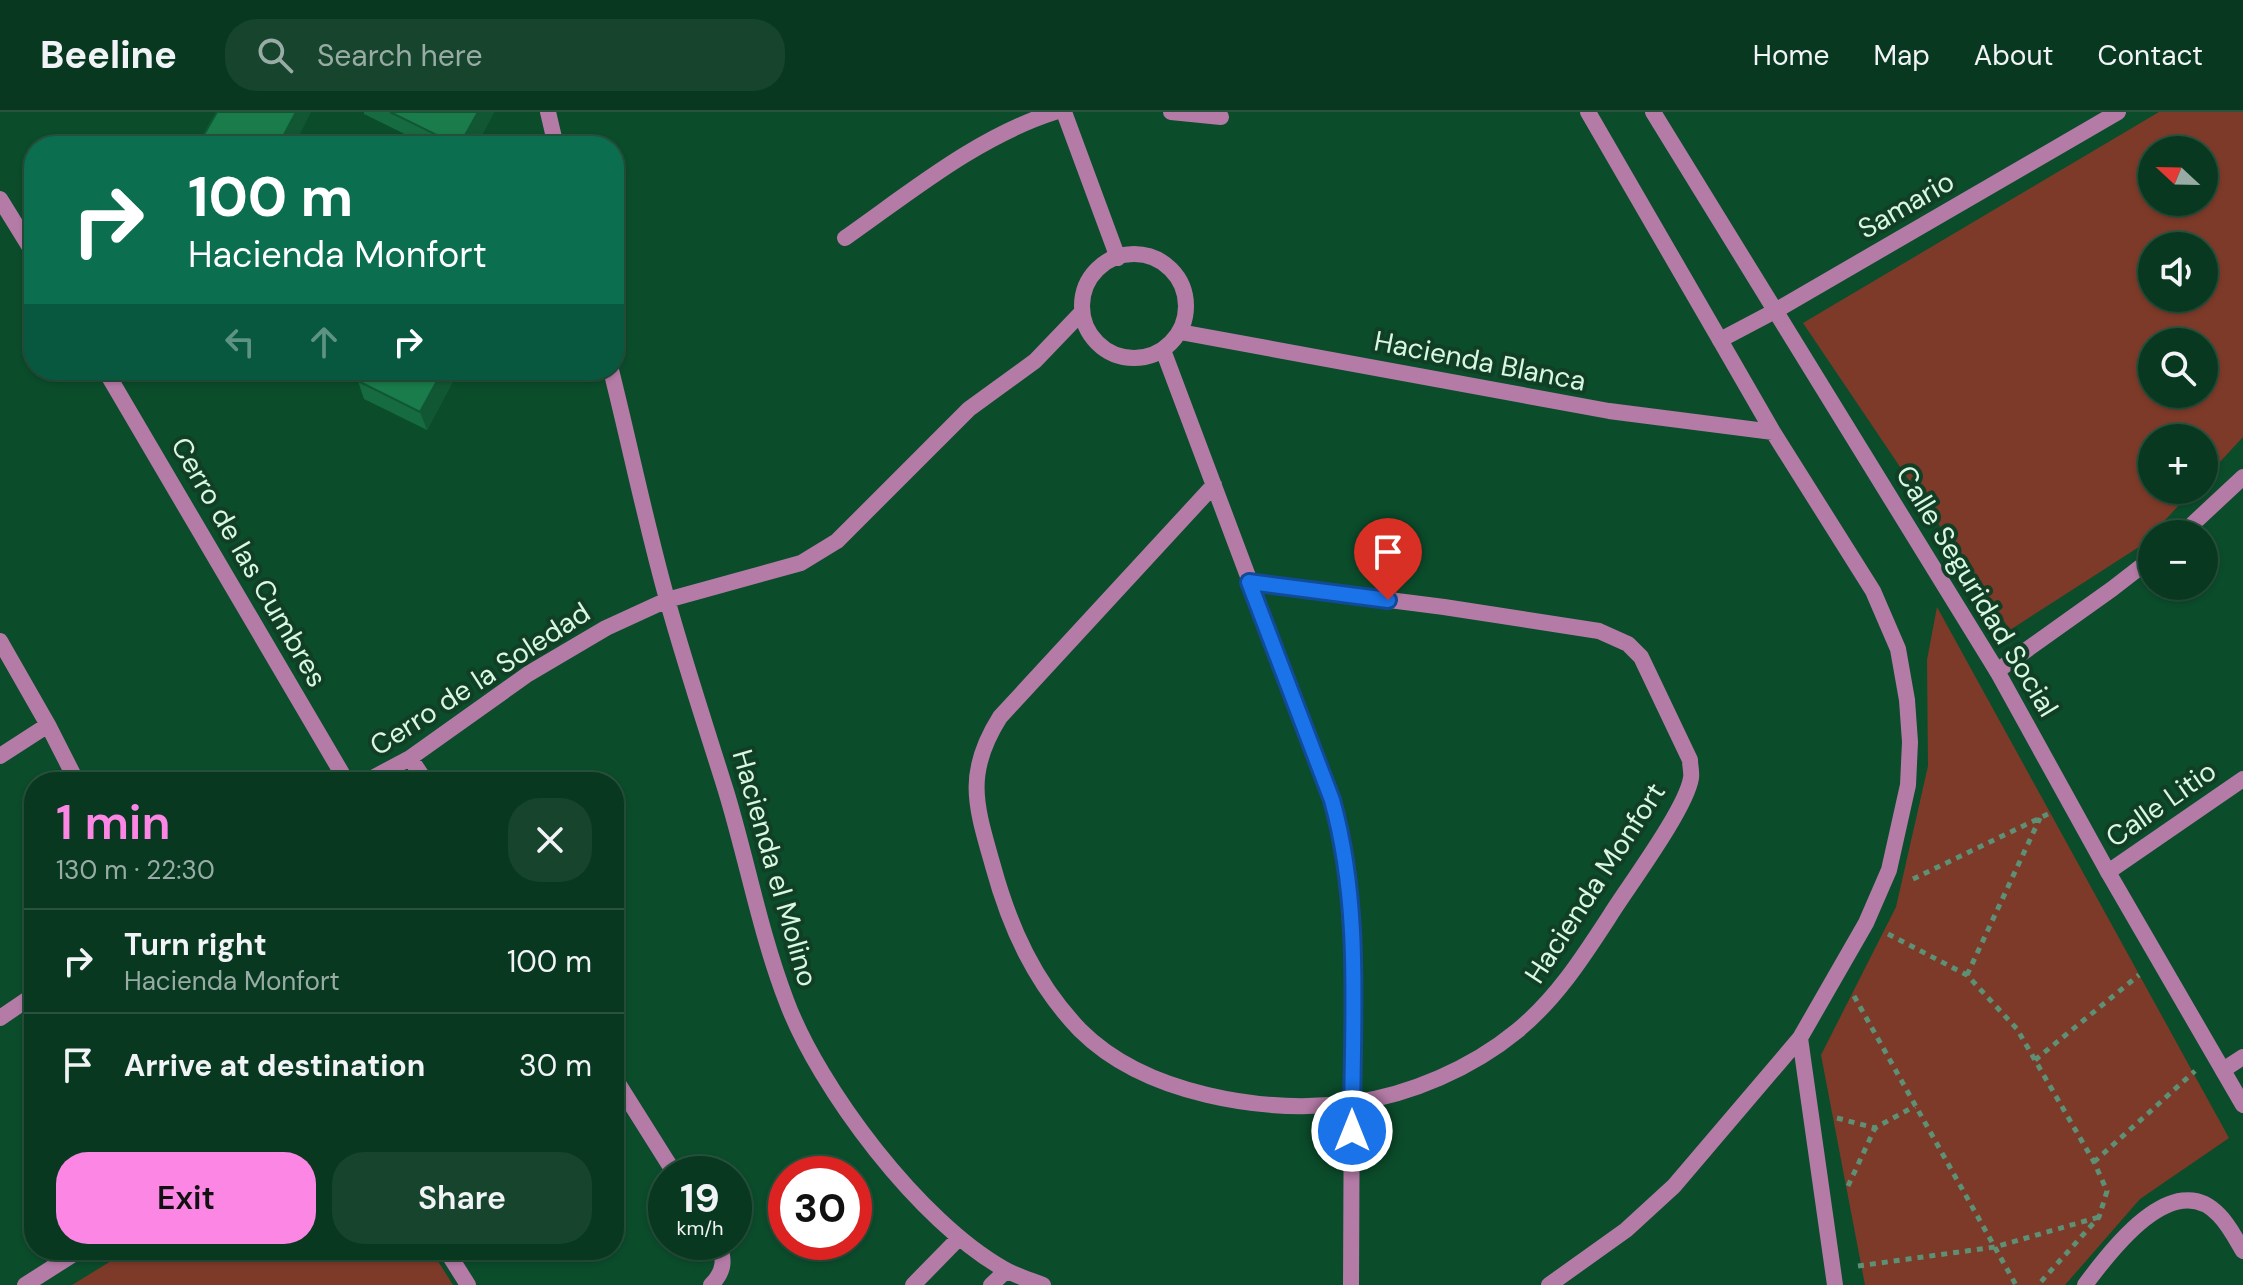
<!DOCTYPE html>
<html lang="en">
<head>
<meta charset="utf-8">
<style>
	:root { --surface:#083920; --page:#16442d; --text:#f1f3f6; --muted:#98aca5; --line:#29533e; --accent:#fc86e4 }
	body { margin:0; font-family:"DM Sans",sans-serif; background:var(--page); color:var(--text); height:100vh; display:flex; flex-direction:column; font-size:30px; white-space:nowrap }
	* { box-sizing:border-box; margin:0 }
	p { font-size:26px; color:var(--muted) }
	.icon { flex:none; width:44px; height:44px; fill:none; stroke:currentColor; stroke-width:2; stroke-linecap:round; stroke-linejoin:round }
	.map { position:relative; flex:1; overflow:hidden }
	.details { position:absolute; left:24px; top:660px; width:600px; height:488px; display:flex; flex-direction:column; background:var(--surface); border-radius:32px; box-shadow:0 2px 6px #0004,0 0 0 2px var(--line) }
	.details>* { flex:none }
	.top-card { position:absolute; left:24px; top:24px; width:600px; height:244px; border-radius:32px; box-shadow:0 2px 6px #0004,0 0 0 2px var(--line); background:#0b6e4f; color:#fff; overflow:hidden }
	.needle { width:52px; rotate:292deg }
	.controls { position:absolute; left:2138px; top:24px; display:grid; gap:16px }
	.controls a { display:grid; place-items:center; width:80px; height:80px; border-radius:50%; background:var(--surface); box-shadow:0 2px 6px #0004,0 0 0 2px var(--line); font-size:40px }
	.speed { position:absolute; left:648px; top:1044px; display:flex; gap:16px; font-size:40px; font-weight:700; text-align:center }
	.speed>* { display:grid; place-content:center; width:104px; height:104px; border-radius:50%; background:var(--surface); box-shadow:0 2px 6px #0004,0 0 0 2px var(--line); line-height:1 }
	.speed small { font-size:20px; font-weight:400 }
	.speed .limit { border:12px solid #d22; background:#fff; color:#111 }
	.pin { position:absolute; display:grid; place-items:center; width:68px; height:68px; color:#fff; margin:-82px -34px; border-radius:50% 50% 50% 0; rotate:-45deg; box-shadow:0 0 8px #0007 }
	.pin .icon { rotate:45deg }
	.me { position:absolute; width:88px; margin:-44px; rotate:0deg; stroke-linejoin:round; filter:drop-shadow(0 0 6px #0008) }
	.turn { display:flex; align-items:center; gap:28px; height:168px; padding:0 32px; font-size:36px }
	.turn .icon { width:104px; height:104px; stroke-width:2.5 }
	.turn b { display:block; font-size:56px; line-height:68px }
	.lanes { display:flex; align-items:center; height:76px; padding:0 32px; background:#0003; justify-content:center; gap:40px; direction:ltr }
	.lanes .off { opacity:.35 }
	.round { display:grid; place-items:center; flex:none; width:84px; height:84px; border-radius:32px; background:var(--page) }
	.summary { display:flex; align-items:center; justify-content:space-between; height:136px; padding:0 32px }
	h1 { font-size:48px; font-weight:600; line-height:60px; color:var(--accent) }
	.primary-button { display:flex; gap:16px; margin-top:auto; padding:16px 32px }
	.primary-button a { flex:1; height:92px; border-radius:32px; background:var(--accent); color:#111; font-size:32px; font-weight:600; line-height:92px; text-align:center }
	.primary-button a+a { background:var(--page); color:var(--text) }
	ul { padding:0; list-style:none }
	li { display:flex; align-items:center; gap:24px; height:104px; padding:0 32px; border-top:2px solid var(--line) }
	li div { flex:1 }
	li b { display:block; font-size:30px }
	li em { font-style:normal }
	header { display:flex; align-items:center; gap:48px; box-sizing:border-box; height:112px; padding:0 40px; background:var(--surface); border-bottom:2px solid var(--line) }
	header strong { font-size:38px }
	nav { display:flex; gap:44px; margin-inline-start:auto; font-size:28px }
	.search { width:560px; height:72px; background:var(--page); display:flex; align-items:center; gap:20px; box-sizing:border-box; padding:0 28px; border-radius:32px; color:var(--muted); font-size:30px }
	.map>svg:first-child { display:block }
</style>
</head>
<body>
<header>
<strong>Beeline</strong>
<div class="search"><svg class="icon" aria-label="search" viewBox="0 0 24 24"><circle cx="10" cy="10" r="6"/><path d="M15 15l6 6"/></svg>Search here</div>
<nav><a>Home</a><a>Map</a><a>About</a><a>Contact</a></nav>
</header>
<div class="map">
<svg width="2243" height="1173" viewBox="0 0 2243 1173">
	<rect width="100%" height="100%" fill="#0b4c2b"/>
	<!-- green -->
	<path fill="#7d3a29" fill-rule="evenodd" d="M2159 0H2243V325L2204 367V326H2152V378H2193L2142 433 2010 518 1803 211ZM2152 38H2204V90H2152ZM2152 134H2204V186H2152ZM2152 230H2204V282H2152Z
		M1937 495 2229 1026 2140 1087 2065 1173H1865L1821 943 1896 795 1928 654 1927 548Z
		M129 1138H431L453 1173H72Z"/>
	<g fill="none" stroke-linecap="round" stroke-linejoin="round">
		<!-- path -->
		<path stroke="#5d9074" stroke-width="5" stroke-dasharray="6 6" stroke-linecap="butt" d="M1913 767 2048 702
			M1888 822 1967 863 2017 917 2094 1050 2107 1079 2099 1105 2038 1173
			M1967 863 2040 706
			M1854 884 2016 1173
			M2035 948 2139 863
			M1837 1006 1875 1016 1915 994
			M2094 1050 2195 959
			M1848 1074 1875 1016
			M1858 1154 1995 1135 2099 1105"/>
		<!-- minor -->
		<path stroke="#b57ba7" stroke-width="16" d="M548 0 556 34
			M1064 0 1118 146
			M1171 0 1221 5
			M0 87 34 142
			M845 126C912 79 977 25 1055 0
			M1082 194a52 52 0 1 1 104 0a52 52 0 1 1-104 0Z
			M1775 199 2118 0
			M1180 220 1609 299 1773 320
			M1163 238 1332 688C1356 771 1353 855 1352 941 1352 1019 1352 1096 1351 1173
			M105 258 347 670
			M611 258C630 334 646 412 667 487 685 552 706 615 726 679 747 748 760 820 786 888 819 977 920 1110 1004 1157 1016 1164 1030 1168 1043 1173
			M1214 373 1000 605C964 662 976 694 993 754 1010 816 1035 871 1080 918 1145 983 1264 1002 1352 991 1410 983 1472 956 1517 919 1557 886 1583 845 1611 802 1630 772 1686 697 1691 666 1692 661 1690 654 1690 648L1641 545 1628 532 1599 519 1444 495 1249 470
			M2182 422 2243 365
			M0 529 48 613 77 670
			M1997 559 2112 477 2152 446
			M0 644 48 613
			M410 646 426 670
			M365 670 410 646 528 562 606 516 667 488 801 451 837 429 969 297 1035 249 1082 200
			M2108 760 2243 667
			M0 906 34 883
			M1800 926 1835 1173
			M2223 958 2243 945
			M614 965 675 1062
			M446 1138 468 1173
			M25 1173 80 1138
			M711 1173C725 1159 725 1147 718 1130
			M913 1173 959 1126
			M991 1173 1006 1159
			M1549 1173 1626 1118 1674 1074 1800 926 1866 811 1889 758 1908 673 1910 630 1907 588 1898 537 1873 479 1773 320 1720 228
			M2085 1173C2110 1139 2174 1054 2219 1103 2229 1113 2236 1127 2243 1139"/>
		<!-- tertiary -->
		<path stroke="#b57ba7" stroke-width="16" d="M1588 0 1720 228 1775 199
			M1653 0 1997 559 2108 760 2243 993"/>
	</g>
	<!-- wall -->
	<path fill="#166b40" d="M364 0H494L476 34H429L364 2Z
		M364 258H459L427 318 364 287 358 269Z"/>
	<!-- shaded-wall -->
	<path fill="#125734" d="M296 0H311L294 34H278Z
		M478 0H494L476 34H459Z
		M443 258H459L427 318 420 300Z"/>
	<!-- building -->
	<path fill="#197c4a" stroke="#125734" stroke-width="2" d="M217 0H296L278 34H201L198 33Z
		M390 0H478L459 34Z
		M364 258H443L420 300 358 269Z"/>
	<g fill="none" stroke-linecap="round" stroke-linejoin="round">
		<defs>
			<path id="route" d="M1352 1019C1352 908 1362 795 1332 688L1249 470 1388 488"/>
		</defs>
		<!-- route casing -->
		<use href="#route" stroke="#114b97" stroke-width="20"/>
		<!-- route -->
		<use href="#route" stroke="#1a73e8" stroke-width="14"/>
	</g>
	<g text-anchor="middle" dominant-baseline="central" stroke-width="8" stroke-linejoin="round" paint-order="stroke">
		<!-- street labels -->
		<g font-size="28" fill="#d9f7e2" stroke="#113f25">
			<text transform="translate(1906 93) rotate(-30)">Samario</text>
			<text transform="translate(1480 249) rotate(11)">Hacienda Blanca</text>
			<text transform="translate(249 450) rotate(60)">Cerro de las Cumbres</text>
			<text transform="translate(1977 479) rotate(59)">Calle Seguridad Social</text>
			<text transform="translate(480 567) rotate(-33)">Cerro de la Soledad</text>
			<text transform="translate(2161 692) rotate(-35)">Calle Litio</text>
			<text transform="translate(775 756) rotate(74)">Hacienda el Molino</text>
			<text transform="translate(1595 771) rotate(-57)">Hacienda Monfort</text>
		</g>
	</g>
</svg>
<div class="controls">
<a><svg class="needle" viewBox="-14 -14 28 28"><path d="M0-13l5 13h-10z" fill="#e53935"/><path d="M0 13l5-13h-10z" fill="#98aca5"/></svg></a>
<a><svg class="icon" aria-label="sound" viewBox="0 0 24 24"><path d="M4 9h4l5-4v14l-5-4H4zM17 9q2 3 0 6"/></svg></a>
<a><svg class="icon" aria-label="search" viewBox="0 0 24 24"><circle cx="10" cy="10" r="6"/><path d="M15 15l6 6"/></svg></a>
<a>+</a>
<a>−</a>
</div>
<div class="speed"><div>19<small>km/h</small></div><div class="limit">30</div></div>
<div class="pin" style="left:1388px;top:488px;background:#d93025"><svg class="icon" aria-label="arrive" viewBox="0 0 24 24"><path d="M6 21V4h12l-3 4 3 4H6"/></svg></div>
<svg class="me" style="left:1352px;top:1019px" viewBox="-20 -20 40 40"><circle r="17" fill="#1a73e8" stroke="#fff" stroke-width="3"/><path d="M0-11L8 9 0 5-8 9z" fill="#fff"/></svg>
<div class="top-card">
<div class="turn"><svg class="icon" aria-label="right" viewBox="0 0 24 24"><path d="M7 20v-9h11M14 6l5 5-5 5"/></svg><div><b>100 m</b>Hacienda Monfort</div></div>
<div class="lanes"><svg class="icon off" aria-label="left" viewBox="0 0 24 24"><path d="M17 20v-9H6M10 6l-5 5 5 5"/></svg><svg class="icon off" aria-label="ahead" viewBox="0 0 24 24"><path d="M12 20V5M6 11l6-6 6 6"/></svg><svg class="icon" aria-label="right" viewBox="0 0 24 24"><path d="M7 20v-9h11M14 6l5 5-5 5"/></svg></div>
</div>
<section class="details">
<div class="summary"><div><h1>1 min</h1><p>130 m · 22:30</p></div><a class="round"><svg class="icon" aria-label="close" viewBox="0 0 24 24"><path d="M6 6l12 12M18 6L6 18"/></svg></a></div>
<ul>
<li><svg class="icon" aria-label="right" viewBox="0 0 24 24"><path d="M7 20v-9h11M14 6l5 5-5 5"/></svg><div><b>Turn right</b><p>Hacienda Monfort</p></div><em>100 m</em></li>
<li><svg class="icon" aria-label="arrive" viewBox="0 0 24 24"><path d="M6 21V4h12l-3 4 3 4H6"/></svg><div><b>Arrive at destination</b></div><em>30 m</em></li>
</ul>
<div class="primary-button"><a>Exit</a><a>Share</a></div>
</section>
</div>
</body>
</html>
